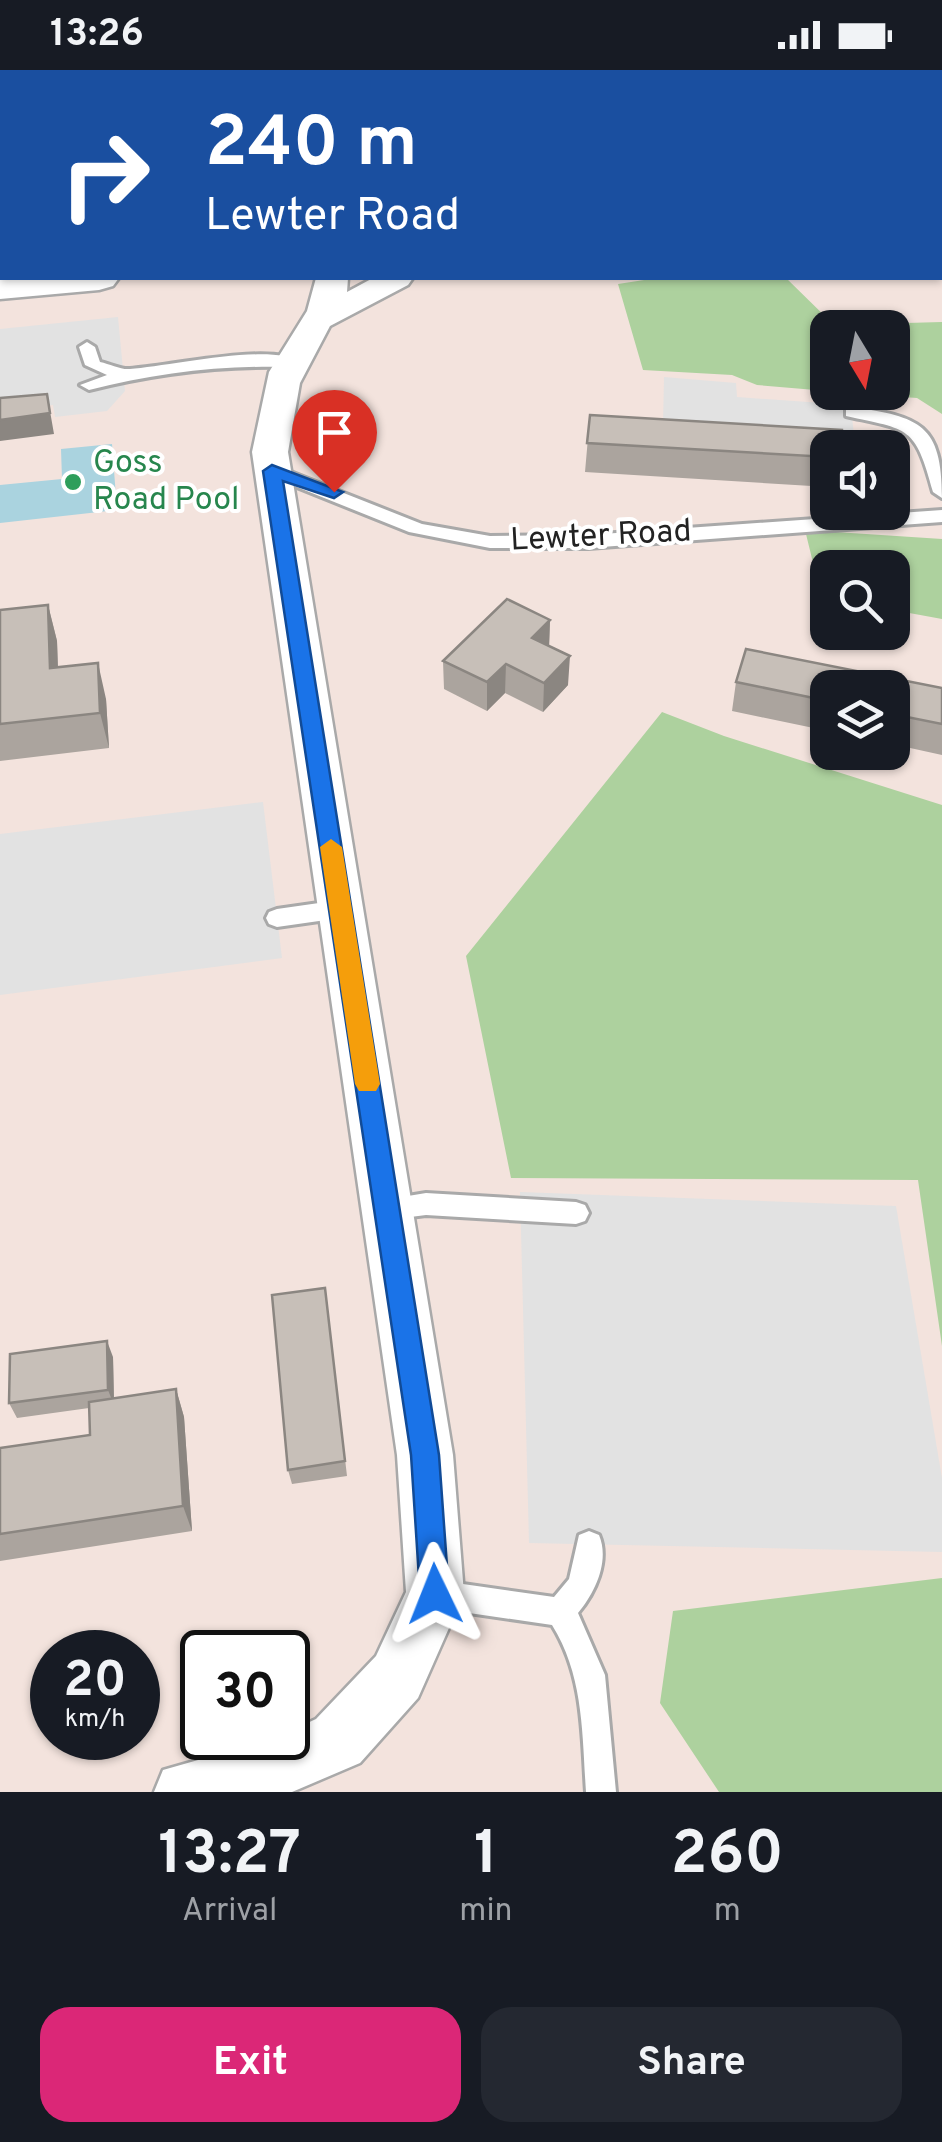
<!DOCTYPE html>
<html lang="en">
<head>
<meta charset="utf-8">
<style>
	:root { --surface:#171b24; --page:#242831; --text:#f1f3f6; --muted:#9ea1a6; --accent:#db2777 }
	body { margin:0; font-family:Overpass,sans-serif; background:var(--page); color:var(--text); height:100vh; display:flex; flex-direction:column; font-size:38px; white-space:nowrap }
	* { box-sizing:border-box; margin:0 }
	p { font-size:32px; color:var(--muted) }
	.icon { flex:none; width:55px; height:55px; fill:none; stroke:currentColor; stroke-width:2; stroke-linecap:round; stroke-linejoin:round }
	.map { position:relative; height:1722px; overflow:hidden }
	.drawer { display:flex; flex-direction:column; background:var(--surface); flex:1 }
	.drawer>* { flex:none }
	.guide { position:absolute; left:0px; top:0px; width:942px; height:210px; box-shadow:0 2px 8px #0004; background:#1a4fa0; color:#fff; overflow:hidden }
	.needle { width:65px; rotate:170deg }
	.buttons { position:absolute; left:810px; top:240px; display:grid; gap:20px }
	.buttons a { display:grid; place-items:center; width:100px; height:100px; border-radius:20px; background:var(--surface); box-shadow:0 2px 8px #0004; font-size:50px }
	.speed { position:absolute; left:30px; top:1560px; display:flex; gap:20px; font-size:50px; font-weight:700; text-align:center }
	.speed>* { display:grid; place-content:center; width:130px; height:130px; border-radius:50%; background:var(--surface); box-shadow:0 2px 8px #0004; line-height:1 }
	.speed small { font-size:25px; font-weight:400 }
	.speed .limit { border:5px solid #111; border-radius:15px; background:#fff; color:#111 }
	.pin { position:absolute; display:grid; place-items:center; width:85px; height:85px; color:#fff; margin:-102px -42px; border-radius:50% 50% 50% 0; rotate:-45deg; box-shadow:0 0 10px #0007 }
	.pin .icon { rotate:45deg }
	.me { position:absolute; width:110px; margin:-55px; rotate:358deg; stroke-linejoin:round; filter:drop-shadow(0 0 8px #0008) }
	.turn { display:flex; align-items:center; gap:35px; height:210px; padding:0 40px; font-size:45px }
	.turn .icon { width:130px; height:130px; stroke-width:2.5 }
	.turn b { display:block; font-size:70px; line-height:85px }
	.eta { display:flex; justify-content:space-evenly; align-items:center; height:170px; text-align:center }
	.eta b { font-size:60px; font-weight:700; line-height:70px }
	.button { display:flex; gap:20px; margin-top:auto; padding:20px 40px }
	.button a { flex:1; height:115px; border-radius:30px; background:var(--accent); color:#fff; font-size:40px; font-weight:700; line-height:115px; text-align:center }
	.button a+a { background:var(--page); color:var(--text) }
	.status { display:flex; justify-content:space-between; align-items:center; height:70px; padding:0 50px; background:var(--surface); direction:ltr }
	.status svg { height:28px; fill:currentColor }
	.map>svg:first-child { display:block }
</style>
</head>
<body>
<div class="status"><b>13:26</b><svg viewBox="0 0 49 12"><path d="M0 12V9h3v3zM5 12V6h3v6zM10 12V3h3v9zM15 12V0h3v12zM26 1h20v11H26zM47 4h2v5h-2z"/></svg></div>
<div class="map">
<svg width="942" height="1722" viewBox="0 0 942 1722">
	<rect width="100%" height="100%" fill="#f2efe9"/>
	<!-- military -->
	<path fill="#f3e3dd" fill-rule="evenodd" d="M0 0H942V1722H0ZM2 2H940V208H2ZM828 258H892V322H828ZM828 378H892V442H828ZM828 498H892V562H828ZM828 618H892V682H828ZM52 1582H138V1668H52ZM202 1582H288V1668H202Z"/>
	<!-- forest -->
	<path fill="#add19e" d="M0 0H942V58L940 2H2L0 139Z
		M657 208H786L834 255 942 252V344L917 328 846 323 892 322V258H828L827 321 757 315 732 305 643 300 618 214Z
		M805 460 942 469V549L893 540 892 498H828L827 514 817 509Z
		M662 642 724 666 942 735V1276L918 1110 511 1108 466 886Z
		M942 1508V1722H719L660 1633 673 1541Z"/>
	<!-- parking -->
	<path fill="#e2e2e2" d="M118 247 125 321 107 341 55 347 53 335 0 341V259Z
		M664 307 736 313 737 327 851 335 854 367 663 354Z
		M263 732 282 888 0 925V764Z
		M520 1122 896 1136 942 1408V1482L529 1473Z"/>
	<!-- water -->
	<path fill="#aad3df" d="M112 374 117 440 0 453V415L62 409 61 379Z"/>
	<g fill="none" stroke-linecap="round" stroke-linejoin="round">
		<defs>
			<path id="service" d="M87 272 95 277 100 292C110 294 121 300 130 299 166 297 273 272 299 292L291 297C221 295 156 303 89 320L80 315 107 305 85 295 79 277Z
				M852 337C920 347 942 354 942 428L933 422C915 355 909 360 846 346V338Z
				M273 395 422 454 490 466 588 465 942 440V452L588 478H490L409 462 267 405 264 401Z
				M340 830 348 833 351 839 348 845 340 848 277 857 269 854 266 848 269 842 277 839Z
				M426 1123 576 1132 585 1135 589 1143 585 1151 576 1154 426 1145 387 1150 378 1147 374 1139 378 1131Z
				M589 1461 599 1465C610 1491 595 1523 578 1543L605 1605 616 1722H586C582 1664 584 1606 552 1555L435 1538 425 1534 421 1524 425 1514 435 1510 554 1527 569 1509 579 1465Z"/>
			<path id="minor" d="M316 208H348L347 222 373 208H413L408 215 330 256 300 313 288 382 453 1385 464 1524 418 1628 360 1693 292 1722H154L163 1700 275 1668H288V1662L316 1649 376 1586 406 1522 397 1385 252 382 269 302 307 241Z"/>
			<path id="tertiary" d="M940 121H942V143H940Z
				M0 205 2 208H119L113 216 99 220 0 229Z"/>
		</defs>
		<!-- service casing -->
		<use href="#service" stroke="#a9a9a9" stroke-width="6"/>
		<!-- minor casing -->
		<use href="#minor" stroke="#a9a9a9" stroke-width="5"/>
		<!-- tertiary casing -->
		<use href="#tertiary" stroke="#a9a9a9" stroke-width="5"/>
		<!-- service -->
		<use href="#service" fill="#fff" fill-rule="evenodd"/>
		<!-- minor -->
		<use href="#minor" fill="#fff" fill-rule="evenodd"/>
		<!-- tertiary -->
		<use href="#tertiary" fill="#fff" fill-rule="evenodd"/>
	</g>
	<!-- wall -->
	<path fill="#aba49e" d="M590 345 828 378V417L585 402Z
		M0 535V540L48 535 57 571 58 597 106 629 109 678 0 691Z
		M550 550 549 576 568 615 543 642 505 623 487 641 444 619 443 591Z
		M736 612 942 618V685L892 674V618H828V661L732 641Z
		M325 1218 347 1406 292 1414 288 1400Z
		M113 1287 114 1328 176 1319 184 1347 192 1461 0 1491V1378L90 1365 89 1338 17 1348 9 1333Z"/>
	<!-- shaded-wall -->
	<path fill="#8b8681" d="M47 324 54 364 0 371V350Z
		M48 535 57 571 59 634 50 598Z
		M550 550 549 578 532 568Z
		M570 586 568 615 543 642 544 613Z
		M98 593 106 629 109 678 100 643Z
		M506 594 505 623 487 641V612Z
		M107 1271 113 1287 114 1335 108 1320Z
		M176 1319 184 1347 192 1461 183 1436Z"/>
	<!-- building -->
	<path fill="#c7bfb8" stroke="#8b8681" stroke-width="2.5" d="M47 324 50 343 0 350V328Z
		M590 345 842 360 843 378H828V387L587 373Z
		M507 529 550 550 532 568 570 586 544 613 506 594 487 612 443 591Z
		M48 535 50 598 98 593 100 643 0 654V540Z
		M746 579 942 618V654L892 644V618H828V631L736 612Z
		M325 1218 345 1391 288 1400 272 1225Z
		M107 1271 108 1320 9 1333 10 1284Z
		M176 1319 183 1436 0 1464V1378L90 1365 89 1332Z"/>
	<!-- route -->
	<path fill="#1a73e8" stroke="#114b97" stroke-width="2.5" d="M272 395 343 422 334 428 283 411 439 1385 449 1524 445 1535 435 1539 424 1535 420 1524 411 1385 263 401Z"/>
	<!-- slow -->
	<path fill="#f59e0b" d="M331 769 342 777 380 1014 376 1021H359L355 1014 320 777Z"/>
	<!-- markers -->
	<circle fill="#2e9e5b" stroke="#fff" stroke-width="4" cx="73" cy="412" r="10"/>
	<g text-anchor="middle" dominant-baseline="central" stroke-width="8" stroke-linejoin="round" paint-order="stroke">
		<!-- leisure labels -->
		<g font-size="32" fill="#27864d" stroke="#fff" text-anchor="start">
			<text x="93" y="394">Goss<tspan x="93" dy="37">Road Pool</tspan></text>
		</g>
		<!-- street labels -->
		<g font-size="32" fill="#222" stroke="#fff">
			<text transform="translate(601 467) rotate(-3)">Lewter Road</text>
		</g>
	</g>
</svg>
<div class="buttons">
<a><svg class="needle" viewBox="-14 -14 28 28"><path d="M0-13l5 13h-10z" fill="#e53935"/><path d="M0 13l5-13h-10z" fill="#9ea1a6"/></svg></a>
<a><svg class="icon" aria-label="sound" viewBox="0 0 24 24"><path d="M4 9h4l5-4v14l-5-4H4zM17 9q2 3 0 6"/></svg></a>
<a><svg class="icon" aria-label="search" viewBox="0 0 24 24"><circle cx="10" cy="10" r="6"/><path d="M15 15l6 6"/></svg></a>
<a><svg class="icon" aria-label="layers" viewBox="0 0 24 24"><path d="M12 4l9 5-9 5-9-5zM3 14l9 5 9-5"/></svg></a>
</div>
<div class="speed"><div>20<small>km/h</small></div><div class="limit">30</div></div>
<div class="pin" style="left:334px;top:422px;background:#d93025"><svg class="icon" aria-label="arrive" viewBox="0 0 24 24"><path d="M6 21V4h12l-3 4 3 4H6"/></svg></div>
<svg class="me" style="left:435px;top:1524px" viewBox="-20 -20 40 40"><path d="M0-17L14 15 0 8-14 15z" fill="#1a73e8" stroke="#fff" stroke-width="4"/></svg>
<div class="guide">
<div class="turn"><svg class="icon" aria-label="right" viewBox="0 0 24 24"><path d="M7 20v-9h11M14 6l5 5-5 5"/></svg><div><b>240 m</b>Lewter Road</div></div>
</div>
</div>
<section class="drawer">
<div class="eta">
<div><b>13:27</b><p>Arrival</p></div>
<div><b>1</b><p>min</p></div>
<div><b>260</b><p>m</p></div>
</div>
<div class="button"><a>Exit</a><a>Share</a></div>
</section>
</body>
</html>
